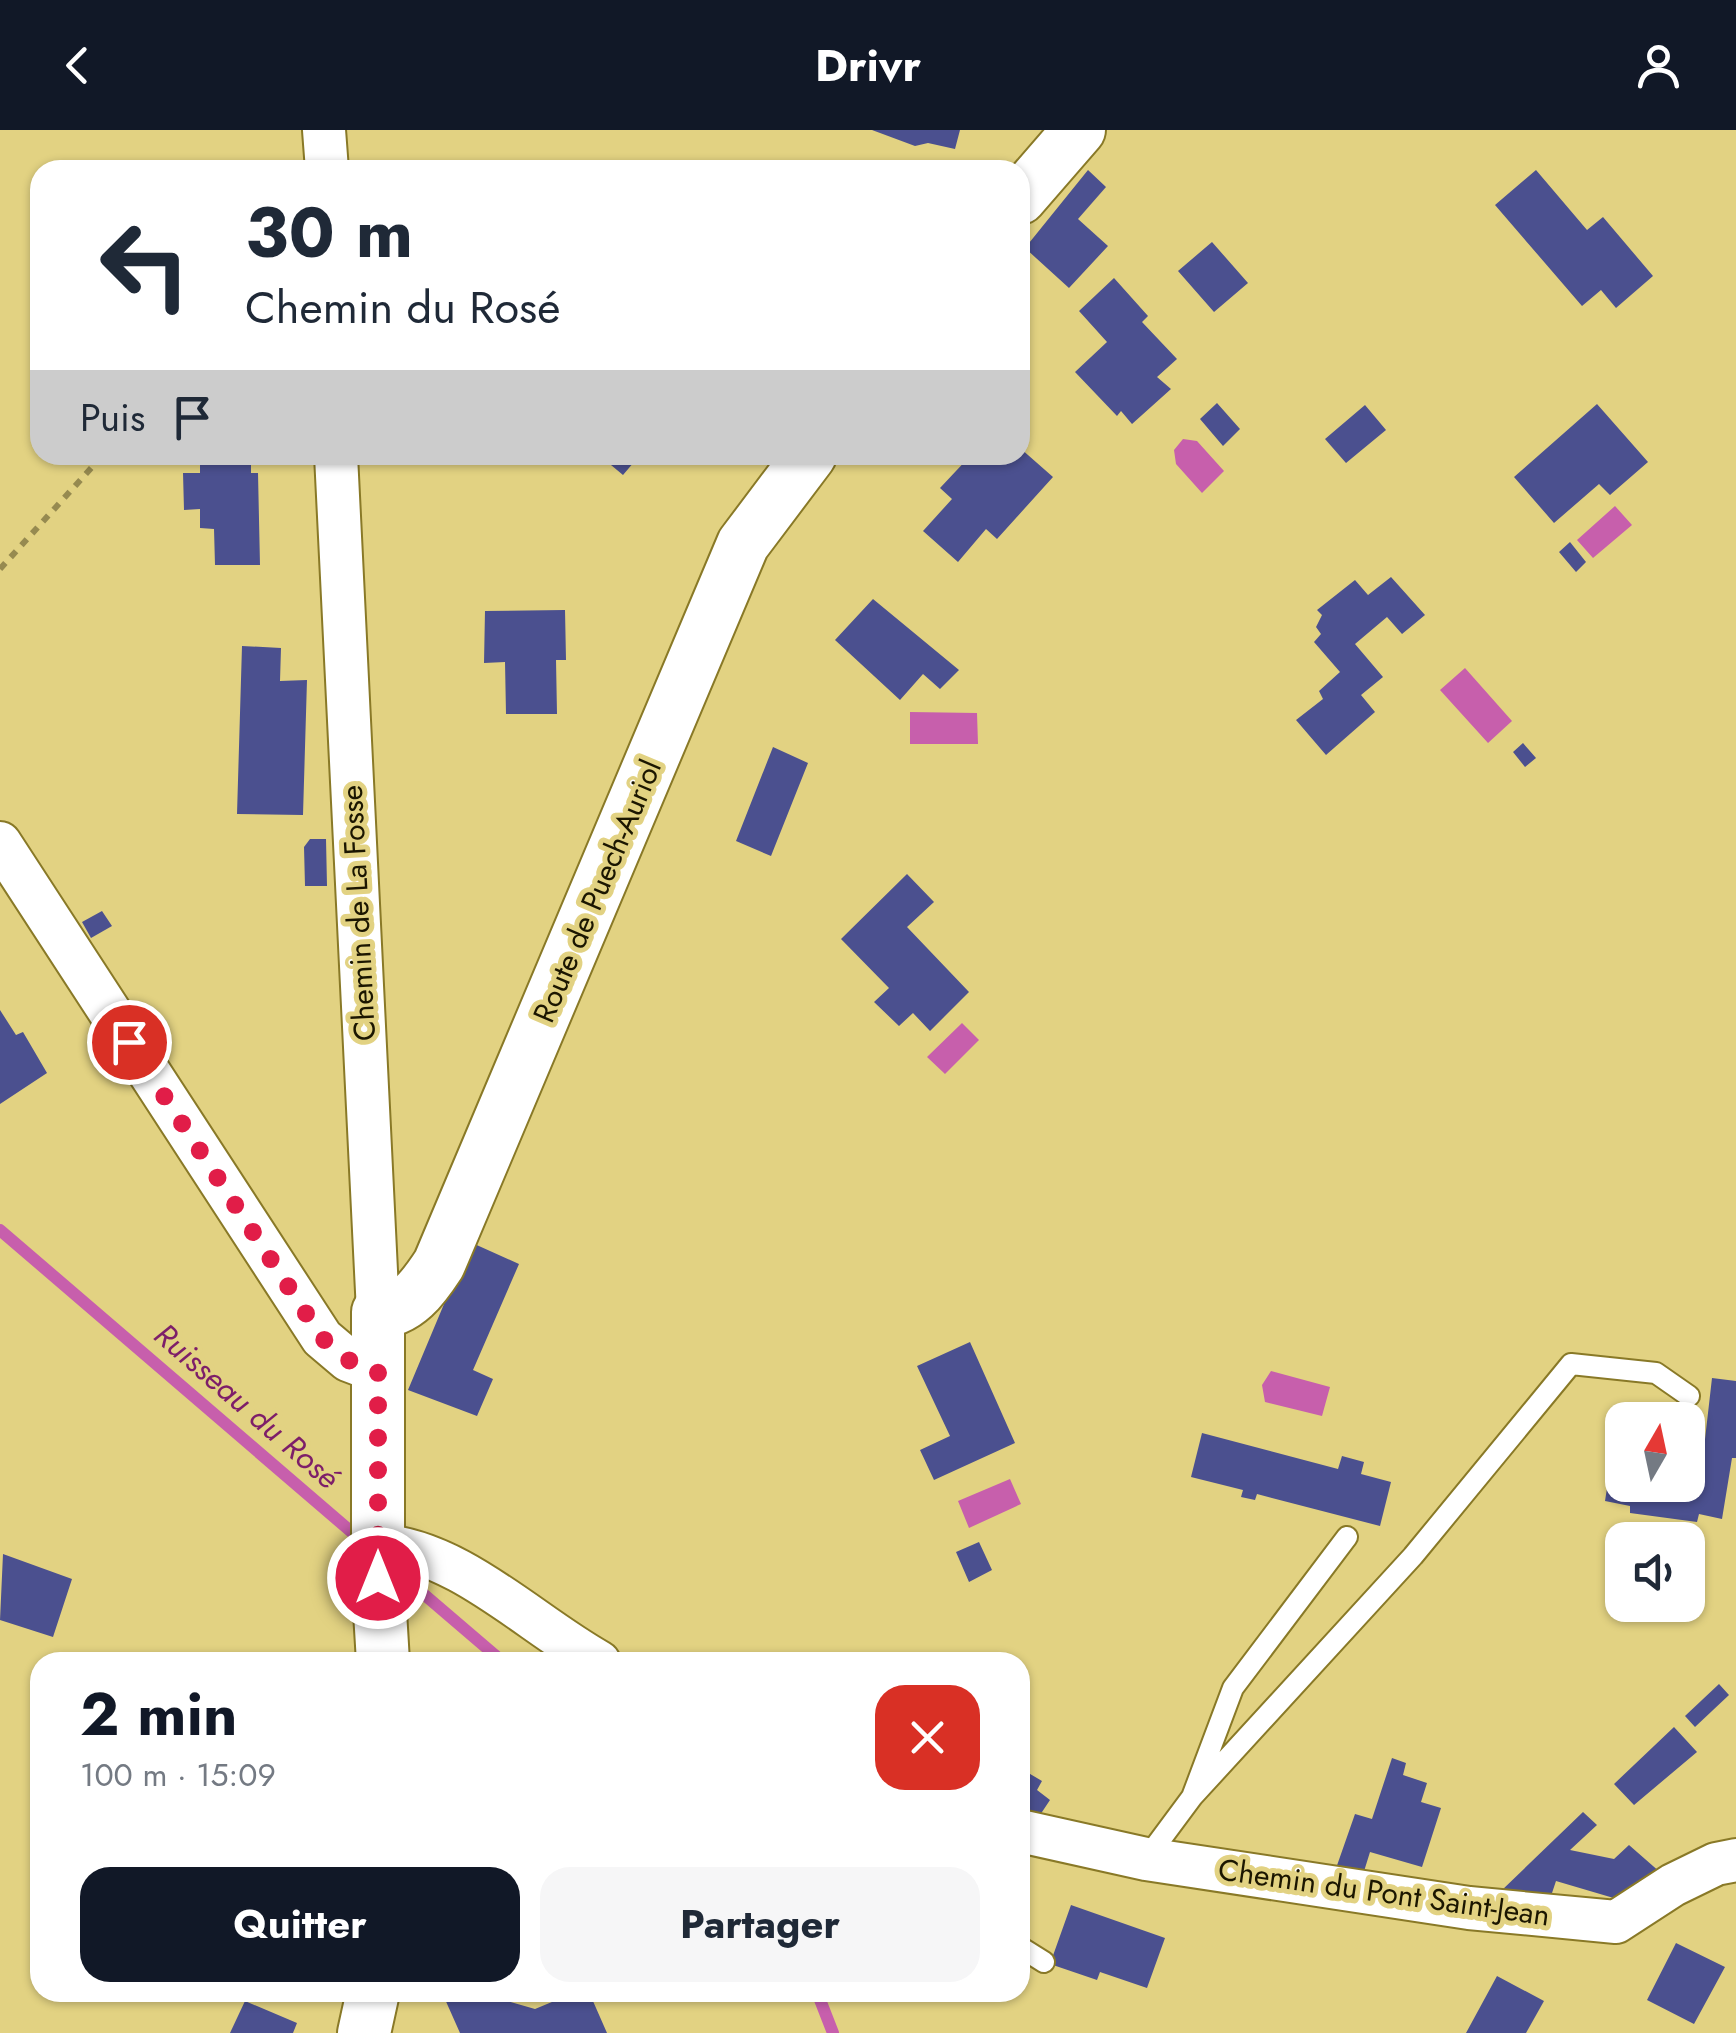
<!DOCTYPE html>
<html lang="fr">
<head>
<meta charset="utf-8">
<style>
	:root { --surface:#fff; --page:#f6f6f7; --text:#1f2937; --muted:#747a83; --accent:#111827 }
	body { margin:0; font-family:Jost,sans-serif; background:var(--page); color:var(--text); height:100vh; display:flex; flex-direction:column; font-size:38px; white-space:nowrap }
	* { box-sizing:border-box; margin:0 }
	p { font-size:32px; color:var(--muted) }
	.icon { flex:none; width:55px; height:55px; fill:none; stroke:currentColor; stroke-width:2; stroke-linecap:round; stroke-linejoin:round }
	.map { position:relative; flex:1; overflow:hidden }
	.sheet { position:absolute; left:30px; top:1522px; width:1000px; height:350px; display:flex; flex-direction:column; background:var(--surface); border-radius:30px; box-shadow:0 2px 8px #0004 }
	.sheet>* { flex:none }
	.banner { position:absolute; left:30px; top:30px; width:1000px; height:305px; border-radius:30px; box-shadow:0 2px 8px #0004; background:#fff; color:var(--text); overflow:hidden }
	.needle { width:65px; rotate:9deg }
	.fabs { position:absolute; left:1605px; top:1272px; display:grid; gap:20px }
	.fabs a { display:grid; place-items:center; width:100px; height:100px; border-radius:20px; background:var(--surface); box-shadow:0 2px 8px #0004; font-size:50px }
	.pin { position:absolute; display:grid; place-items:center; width:85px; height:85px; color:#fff; margin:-42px; border:5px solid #fff; border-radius:50%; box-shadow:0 2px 10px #0007 }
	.me { position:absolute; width:110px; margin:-55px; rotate:0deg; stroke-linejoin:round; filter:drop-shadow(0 0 8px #0008) }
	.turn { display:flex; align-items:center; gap:35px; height:210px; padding:0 50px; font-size:45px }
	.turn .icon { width:130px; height:130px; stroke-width:2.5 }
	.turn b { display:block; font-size:70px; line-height:85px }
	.then { display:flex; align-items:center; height:95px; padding:0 50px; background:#0003; gap:20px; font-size:38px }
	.round { display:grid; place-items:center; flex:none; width:105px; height:105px; border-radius:30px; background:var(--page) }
	.summary { display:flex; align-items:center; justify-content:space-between; height:170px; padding:0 50px }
	h1 { font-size:60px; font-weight:700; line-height:75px; color:var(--accent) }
	.button { display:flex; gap:20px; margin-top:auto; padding:20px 50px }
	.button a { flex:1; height:115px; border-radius:30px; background:var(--accent); color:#fff; font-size:40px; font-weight:700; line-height:115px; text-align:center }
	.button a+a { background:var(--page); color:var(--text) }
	header { display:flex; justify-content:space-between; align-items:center; height:130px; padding:0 50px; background:var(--accent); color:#fff; font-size:45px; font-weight:700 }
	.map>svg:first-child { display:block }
</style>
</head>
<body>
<header><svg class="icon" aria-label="back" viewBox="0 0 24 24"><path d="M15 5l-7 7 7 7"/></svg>Drivr<svg class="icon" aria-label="person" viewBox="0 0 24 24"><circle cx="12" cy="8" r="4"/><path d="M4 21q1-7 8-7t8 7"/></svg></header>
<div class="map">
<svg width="1736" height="1903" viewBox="0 0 1736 1903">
	<rect width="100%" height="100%" fill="#e2d282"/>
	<!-- water -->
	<path fill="#c75fac" d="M1183 309 1197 311 1224 341 1202 363 1176 334 1174 320Z
		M1615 376 1632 395 1593 428 1577 410Z
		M1465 538 1512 591 1488 613 1440 560Z
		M910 582 977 583 978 614H910Z
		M962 893 979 910 945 944 927 927Z
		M1271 1241 1330 1257 1322 1286 1265 1272 1262 1255Z
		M1010 1349 1021 1374 969 1398 958 1371Z"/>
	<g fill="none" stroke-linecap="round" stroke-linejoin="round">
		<!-- stream -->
		<path stroke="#c75fac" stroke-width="12" d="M0 1100 362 1411
			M392 1437 503 1532
			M817 1862 833 1903"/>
	</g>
	<!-- building -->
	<path fill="#4b508f" d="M872 0H960L955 19 928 13 915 16Z
		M1088 40 1106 57 1078 89 1108 116 1069 158 1025 118Z
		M1536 40 1587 100 1603 87 1653 146 1616 178 1601 160 1582 176 1495 75Z
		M1212 112 1248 153 1214 182 1178 141Z
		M1114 148 1148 186 1142 192 1177 229 1157 247 1171 259 1132 294 1121 281 1117 286 1075 242 1107 212 1079 181Z
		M1217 273 1240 299 1223 316 1200 289Z
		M1597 274 1648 332 1610 365 1599 354 1554 393 1514 347Z
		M1365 275 1386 300 1346 333 1325 309Z
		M1020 318 1053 347 997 409 986 399 958 432 923 401 952 369 940 358 971 325H1020Z
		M200 325H251V343H258L260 435H215L214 399 200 398V379L184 380 183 343H200Z
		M599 325H640L623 345Z
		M1570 412 1586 432 1576 442 1559 422Z
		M1391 447 1425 485 1402 504 1387 487 1355 514 1383 547 1361 565 1375 582 1326 625 1296 590 1323 569 1319 561 1340 542 1314 512 1321 504 1316 497 1322 485 1317 480 1355 450 1368 465Z
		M873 469 959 540 940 559 923 544 900 570 835 510Z
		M565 480 566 530H556L557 584H506L505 532 484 533 485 481Z
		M242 516 281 518 280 551 307 550 303 685 237 684Z
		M1523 613 1536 628 1525 637 1513 622Z
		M773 617 808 633 771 726 736 711Z
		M310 709H326L327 756H305L304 717Z
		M907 744 934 772 907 797 969 862 930 901 913 883 899 896 874 872 889 858 841 809Z
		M102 781 112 796 91 808 82 792Z
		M0 880 16 905 23 902 47 943 0 974Z
		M470 1112 519 1134 473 1240 493 1249 477 1286 408 1260Z
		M970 1212 1015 1313 934 1350 920 1320 950 1306 917 1236Z
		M1712 1248 1736 1251V1328H1732L1722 1389 1699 1384 1697 1392 1630 1383V1376L1605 1371 1615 1307 1622 1308V1355H1688V1316L1704 1318Z
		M1202 1303 1338 1339 1342 1326 1364 1332 1361 1344 1391 1352 1380 1396 1257 1364 1255 1370 1241 1367 1243 1360 1191 1347Z
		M979 1412 992 1440 969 1452 956 1422Z
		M3 1424 72 1449 53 1507 0 1490Z
		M1719 1554 1729 1565 1695 1597 1685 1586Z
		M1674 1597 1697 1622 1634 1675 1614 1654Z
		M1392 1628 1406 1633 1403 1645 1427 1653 1421 1672 1441 1678 1422 1737 1370 1722 1361 1751 1334 1744 1355 1684 1372 1689Z
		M1020 1638 1042 1651 1037 1660 1050 1670 1038 1688 1020 1677Z
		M1583 1682 1597 1695 1570 1720 1614 1729 1629 1715 1661 1743 1617 1769 1556 1751 1548 1775 1501 1761Z
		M1071 1775 1165 1808 1147 1858 1100 1842 1097 1850 1050 1834Z
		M1676 1813 1725 1837 1694 1894 1647 1870Z
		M1497 1846 1544 1871 1526 1903H1466Z
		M454 1862H501L504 1870 535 1879 576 1862H589L607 1903H460L444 1867Z
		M245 1871 297 1893 293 1903H230Z"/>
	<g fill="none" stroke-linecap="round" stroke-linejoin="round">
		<defs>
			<path id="service" d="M1192 1667 1413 1426 1571 1234 1656 1243 1689 1266
				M1146 1729 1192 1667 1233 1558 1347 1407
				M1020 1817 1044 1832"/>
			<path id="minor" d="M324 0 327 40
				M336 325 378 1182
				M0 713 322 1208 348 1230 377 1241
				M378 1415C460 1421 529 1493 599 1532
				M1020 1701 1146 1729 1469 1778 1616 1792 1673 1755 1716 1734 1736 1730"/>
			<path id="tertiary" d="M1020 68 1079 0
				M383 1532 378 1448V1182C407 1181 424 1157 439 1134L743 414 810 325
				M364 1903 373 1862"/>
		</defs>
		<!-- service casing -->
		<use href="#service" stroke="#897927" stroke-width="24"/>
		<!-- minor casing -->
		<use href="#minor" stroke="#897927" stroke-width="46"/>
		<!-- tertiary casing -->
		<use href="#tertiary" stroke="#897927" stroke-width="56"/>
		<!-- path -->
		<path stroke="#968a50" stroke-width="6" stroke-dasharray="8 8" stroke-linecap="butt" d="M0 439 103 325"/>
		<!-- service -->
		<use href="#service" stroke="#fff" stroke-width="20"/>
		<!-- minor -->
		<use href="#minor" stroke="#fff" stroke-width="42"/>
		<!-- tertiary -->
		<use href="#tertiary" stroke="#fff" stroke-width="52"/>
	</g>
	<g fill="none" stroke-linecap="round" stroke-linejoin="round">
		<!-- route -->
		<path stroke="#e11d48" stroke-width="18" stroke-dasharray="0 32.4" d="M129 912 322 1208 348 1230 378 1241V1448"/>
	</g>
	<g text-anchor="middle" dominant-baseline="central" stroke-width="10" stroke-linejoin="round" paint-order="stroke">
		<!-- street labels -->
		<g font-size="30" fill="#1b1600" stroke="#e2d282">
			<text transform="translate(597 761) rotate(-67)">Route de Puech-Auriol</text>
			<text transform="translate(358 783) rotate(-93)">Chemin de La Fosse</text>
			<text transform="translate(1384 1762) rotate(8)">Chemin du Pont Saint-Jean</text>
		</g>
		<!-- water labels -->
		<g font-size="32" font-style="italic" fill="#7d1e69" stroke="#e2d282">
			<text transform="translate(247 1276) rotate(41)">Ruisseau du Rosé</text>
		</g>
	</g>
</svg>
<div class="fabs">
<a><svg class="needle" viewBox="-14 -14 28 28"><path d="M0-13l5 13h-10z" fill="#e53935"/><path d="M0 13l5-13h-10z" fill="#747a83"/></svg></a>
<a><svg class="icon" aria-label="sound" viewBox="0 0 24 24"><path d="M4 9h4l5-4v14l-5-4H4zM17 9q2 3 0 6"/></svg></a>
</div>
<div class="pin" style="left:129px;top:912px;background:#d93025"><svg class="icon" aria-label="arrive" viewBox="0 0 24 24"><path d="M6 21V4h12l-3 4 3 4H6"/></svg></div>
<svg class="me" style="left:378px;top:1448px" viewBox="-20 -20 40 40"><circle r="17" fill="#e11d48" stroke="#fff" stroke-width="3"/><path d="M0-11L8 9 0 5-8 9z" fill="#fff"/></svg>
<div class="banner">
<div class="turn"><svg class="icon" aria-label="left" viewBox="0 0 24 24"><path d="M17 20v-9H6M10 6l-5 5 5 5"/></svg><div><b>30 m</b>Chemin du Rosé</div></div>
<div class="then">Puis<svg class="icon" aria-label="arrive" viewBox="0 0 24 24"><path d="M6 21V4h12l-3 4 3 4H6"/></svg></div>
</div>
<section class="sheet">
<div class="summary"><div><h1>2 min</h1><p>100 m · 15:09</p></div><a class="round" style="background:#d93025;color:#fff"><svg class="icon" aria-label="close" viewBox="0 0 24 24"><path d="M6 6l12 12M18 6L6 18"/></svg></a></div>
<div class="button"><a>Quitter</a><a>Partager</a></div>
</section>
</div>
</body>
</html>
